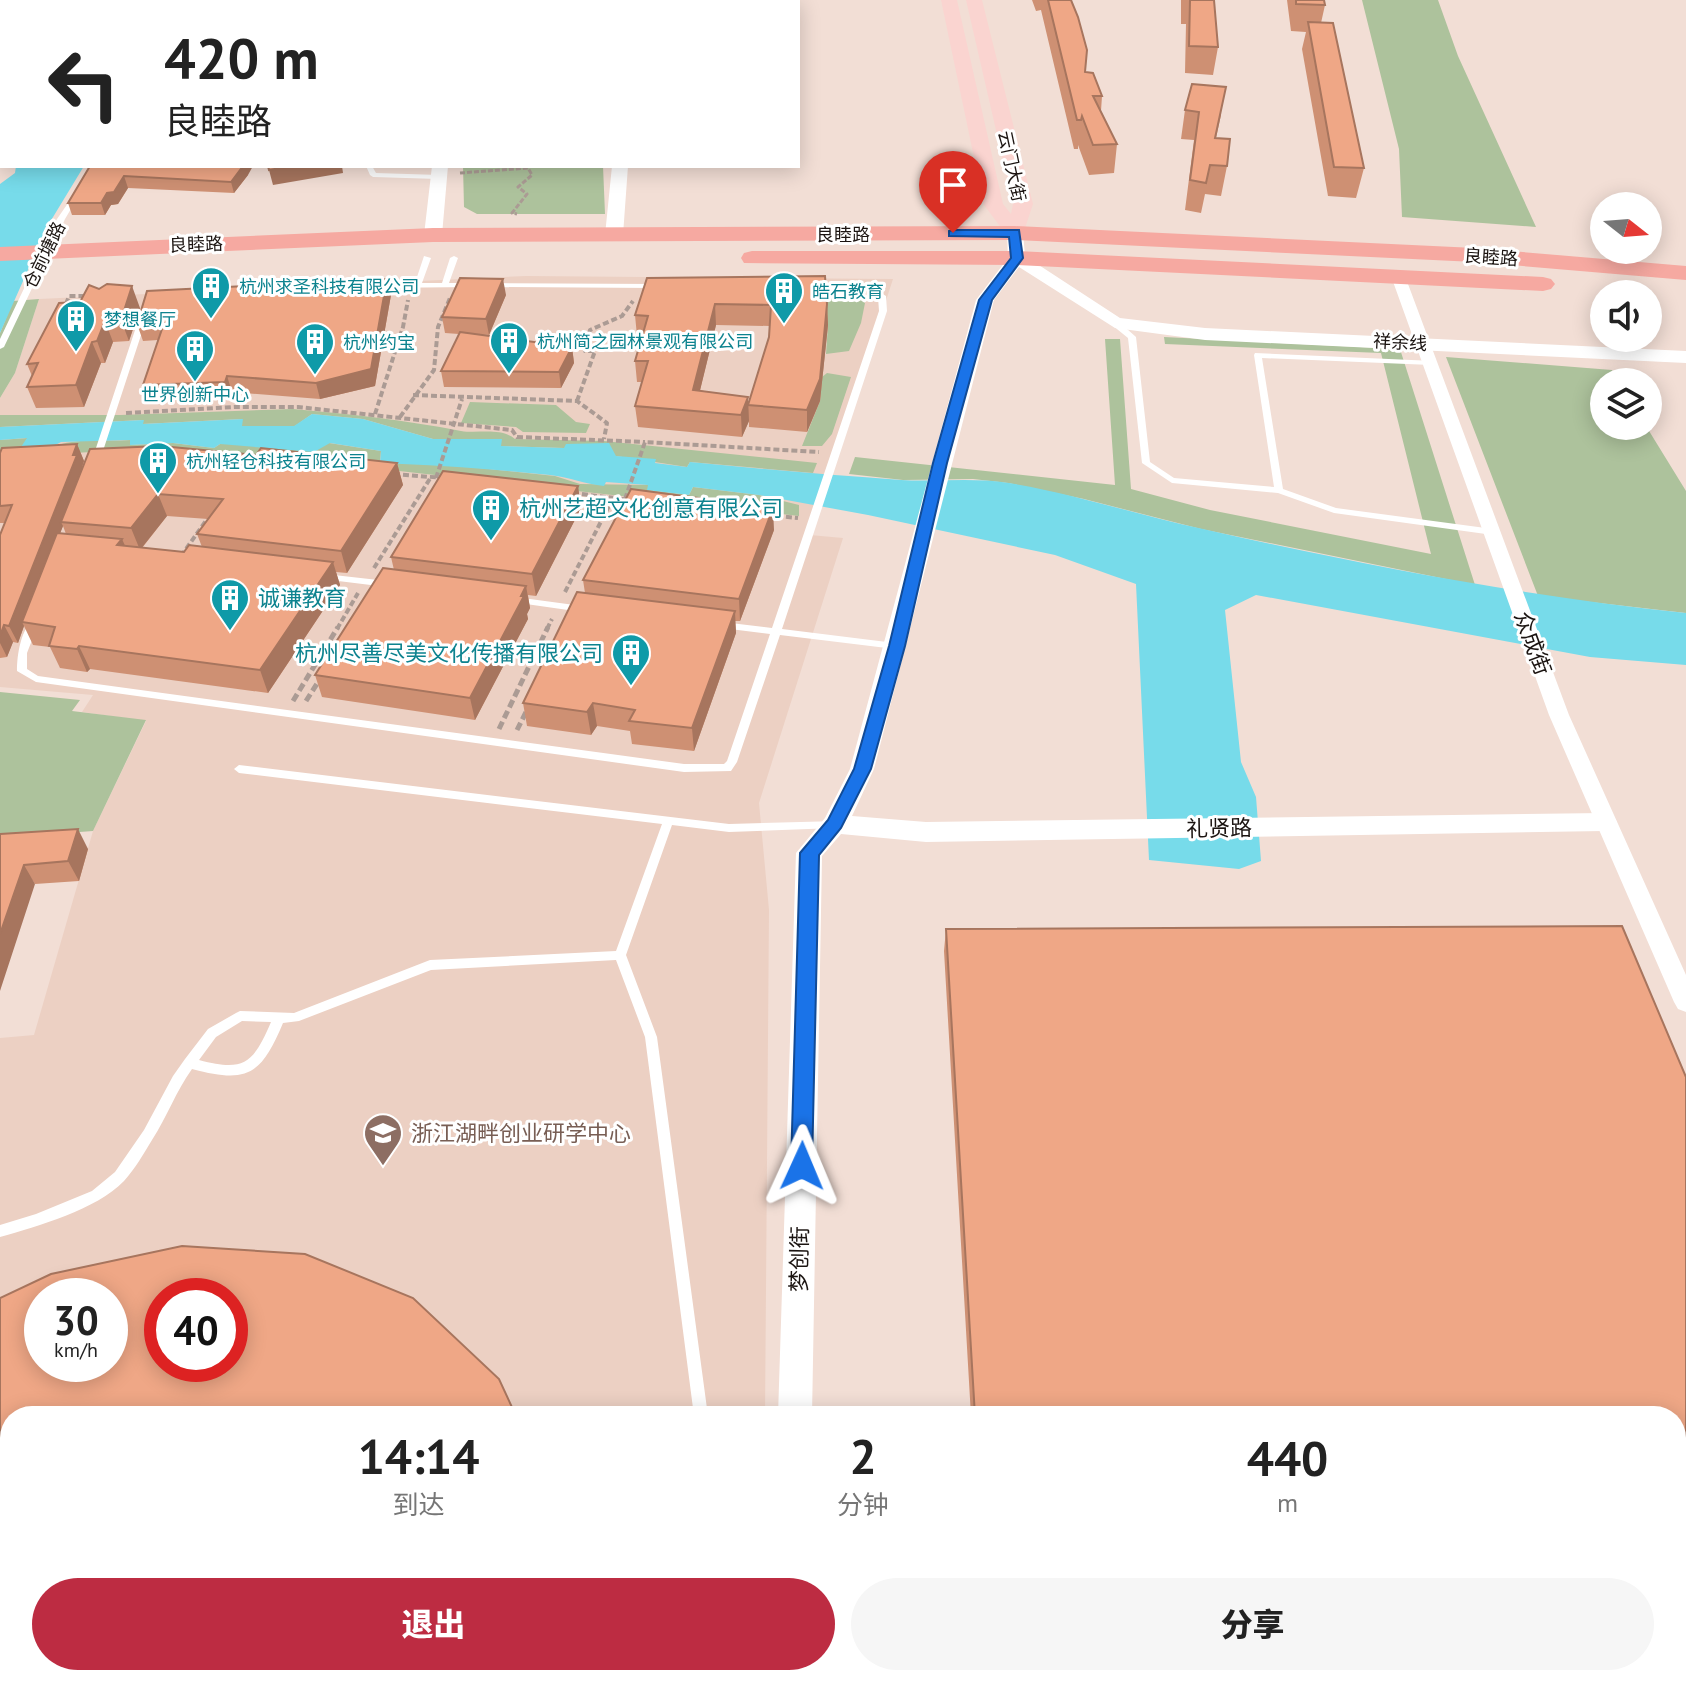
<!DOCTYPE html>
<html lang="zh">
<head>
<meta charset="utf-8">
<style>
	:root { --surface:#fff; --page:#f6f6f6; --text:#222; --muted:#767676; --accent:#bd2c42 }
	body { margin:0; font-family:"PT Sans","Noto Sans SC",sans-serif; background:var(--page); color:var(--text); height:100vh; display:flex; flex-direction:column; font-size:30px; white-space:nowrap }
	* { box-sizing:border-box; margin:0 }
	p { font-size:26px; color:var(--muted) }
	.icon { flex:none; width:44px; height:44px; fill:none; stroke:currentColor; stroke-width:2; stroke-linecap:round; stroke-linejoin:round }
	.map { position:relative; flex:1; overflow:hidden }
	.sheet { position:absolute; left:0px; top:1406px; width:1686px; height:280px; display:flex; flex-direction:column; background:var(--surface); border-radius:32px 32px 0 0; box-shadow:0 4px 20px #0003 }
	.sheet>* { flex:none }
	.guide { position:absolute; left:0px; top:0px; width:800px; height:168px; box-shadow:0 4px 20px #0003; background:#fff; color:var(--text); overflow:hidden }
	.needle { width:52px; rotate:107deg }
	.buttons { position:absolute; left:1590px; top:192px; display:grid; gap:16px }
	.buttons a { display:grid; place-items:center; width:72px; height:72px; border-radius:50%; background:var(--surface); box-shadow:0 4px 20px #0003; font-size:40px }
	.speed { position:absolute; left:24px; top:1278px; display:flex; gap:16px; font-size:40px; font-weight:700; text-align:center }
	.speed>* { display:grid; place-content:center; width:104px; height:104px; border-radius:50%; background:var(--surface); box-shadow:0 4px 20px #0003; line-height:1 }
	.speed small { font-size:20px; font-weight:400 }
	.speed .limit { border:12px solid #d22; background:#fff; color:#111 }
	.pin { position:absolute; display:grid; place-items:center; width:68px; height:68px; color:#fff; margin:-82px -34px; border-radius:50% 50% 50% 0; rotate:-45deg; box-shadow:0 0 8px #0007 }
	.pin .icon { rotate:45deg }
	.me { position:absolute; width:88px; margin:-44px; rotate:1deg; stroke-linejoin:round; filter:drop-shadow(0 0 6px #0008) }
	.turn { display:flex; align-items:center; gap:28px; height:168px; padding:0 32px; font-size:36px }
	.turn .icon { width:104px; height:104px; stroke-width:2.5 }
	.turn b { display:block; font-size:56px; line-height:68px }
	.eta { display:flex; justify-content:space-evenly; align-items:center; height:136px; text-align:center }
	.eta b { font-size:48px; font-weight:800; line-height:56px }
	.primary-button { display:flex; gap:16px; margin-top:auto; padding:16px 32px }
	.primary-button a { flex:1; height:92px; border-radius:48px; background:var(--accent); color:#fff; font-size:32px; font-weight:800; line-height:92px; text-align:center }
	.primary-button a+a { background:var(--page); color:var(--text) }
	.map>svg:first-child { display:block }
</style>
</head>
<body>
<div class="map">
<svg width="1686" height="1686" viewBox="0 0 1686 1686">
	<rect width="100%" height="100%" fill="#f2ded5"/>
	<!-- built -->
	<path fill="#ecd0c3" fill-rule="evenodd" d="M526 276 893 279 810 535 843 538 759 803 769 910 765 1416H10V1676H763V1686H0V1038L34 1035 93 831 146 721 82 712 93 695 0 687V398L15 373 39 299ZM42 1296H110V1364H42ZM162 1296H230V1364H162Z"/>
	<!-- green -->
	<path fill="#adc29c" d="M1362 0H1438L1458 56 1536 227 1402 217 1399 149Z
		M463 166H603L605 214H477L464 207Z
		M657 290 851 291 865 303 861 323 849 351 826 354 828 325Z
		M39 299 15 373 0 398V333L13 301Z
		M1164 337 1400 349 1475 585 1201 529 1084 499 1008 483 973 479 903 480 849 474 855 457 1115 485 1105 339H1120L1131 489 1210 510 1431 554 1381 353 1165 344Z
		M1446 357 1612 370 1620 382H1604V426H1646L1686 491V613L1538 596Z
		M827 373 851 377 832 434 822 446H802L820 401 822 377Z
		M470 402 556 405 576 422 590 424 586 433 523 432 516 427 461 423Z
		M293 409C350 414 405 420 461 431 478 434 501 427 515 439L604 441 817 463 813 473 690 462 687 467 564 448 500 446 501 439H433L363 419 312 414 295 426H242V419L142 424 143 420 0 427V415H120Z
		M28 438 26 440 48 449C71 437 104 442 131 440V445L173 443 214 448 220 444 329 443 381 451 380 462 431 463 555 476 580 484 649 485 648 490 689 495 693 487 759 495 799 505V516L284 458 128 450 0 457V440Z
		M0 692 80 700 72 711 146 720 93 831 0 838Z"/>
	<!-- water -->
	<path fill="#77dbea" d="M16 166H84L47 227 0 333V184L15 173Z
		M312 414 363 419 433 439H502L501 446 564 448 566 444 609 443 616 456 656 459 655 463 687 467 690 462C760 469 830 475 901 480 937 482 973 477 1009 483 1075 494 1138 515 1203 529 1363 565 1523 596 1686 613V665L1590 657 1256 595 1225 610 1241 762 1256 797 1261 861 1239 869 1149 860 1136 584 1055 555 868 515 759 495 693 487 689 495 647 490 648 485 606 482 604 486C585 484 568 477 550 475 490 469 438 465 380 463L381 451 330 443 314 452 220 444 214 448 173 443 130 445V440L61 442 48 449 19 450 27 438 0 440V427L144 420 143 424 243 419 242 426H294Z"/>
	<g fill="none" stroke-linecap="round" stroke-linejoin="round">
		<!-- path-far2 -->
		<path stroke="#ab9b94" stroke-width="3" stroke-dasharray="5 2" stroke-linecap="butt" d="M460 173 528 168 532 175 518 187 527 194 512 213 517 214"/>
		<!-- path-far1 -->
		<path stroke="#ab9b94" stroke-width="4" stroke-dasharray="6 3" stroke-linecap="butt" d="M66 304 69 296H90
			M413 395 577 401 607 423 604 439
			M577 401 595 351H585L590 330 622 316 633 301
			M126 413 234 407H298L512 430 517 437 645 442
			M375 414 403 327 408 300
			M400 417 434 370 438 327 450 298
			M394 474 444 478
			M436 478 462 399
			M573 493 631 500
			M625 499 645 442 819 452
			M768 515 798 518
			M181 556 210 515
			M374 568 431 477
			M565 592 613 498
			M337 629 358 593
			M547 629 552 619"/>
		<!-- path -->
		<path stroke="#ab9b94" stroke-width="5" stroke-dasharray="8 4" stroke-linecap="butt" d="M293 701 338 627
			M306 701 320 679
			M499 729 548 627
			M517 730 527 710"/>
		<!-- service -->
		<path fill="#fff" fill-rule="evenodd" d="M188 0H194L193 2H187Z
			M541 0H547V2H541Z
			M366 166H372L376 173 439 175 442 177 439 179 373 177 370 175Z
			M73 196 78 197 65 219 4 347 0 349V339L57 219Z
			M424 256 431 258 422 283H442L450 258 454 256 458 258 449 283H472L476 285 472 287 375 288 371 286 375 284 415 283Z
			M486 283 656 284 660 286 656 288 489 287 485 285Z
			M810 285 870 286 886 296 887 311 782 629 895 643 900 646 895 649 780 635 737 762 731 771 684 772 36 682 17 671C17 654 21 629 34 619L39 622 27 653V669L38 676 684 764H724L727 761 770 634 722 628 717 625 722 622 772 628 879 311 878 297 868 290 813 289H810Z
			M140 315 147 317 100 460 99 462H93L92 460Z
			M1112 321H1118L1136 337 1150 462 1174 478 1274 487 1254 355 1255 353 1434 361V365H1431L1262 358 1283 489 1336 508 1493 529 1498 532 1493 535 1334 513 1278 493 1172 483 1142 463 1128 338 1112 325Z
			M325 574 387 581 392 584 387 587 322 579 320 577Z
			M515 597 582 606 587 609 582 612 512 602 510 600Z
			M239 765 729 824 839 821 840 824 835 828 729 832 672 825 626 955 657 1037 708 1416H694L645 1037 616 960 431 970 299 1021 283 1023C261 1075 248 1084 192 1069 176 1091 167 1117 152 1140 144 1153 135 1169 124 1181 96 1210 38 1226 0 1237V1225L36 1214 92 1191 115 1172 144 1130 173 1076 185 1059 208 1029 236 1013 240 1011 294 1013 430 960 616 951 662 824 239 773 234 769ZM242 1021 271 1022C253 1064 244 1072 199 1060L216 1037Z
			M719 1676H735L733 1686H717Z"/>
		<!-- minor -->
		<path fill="#fff" fill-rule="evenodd" d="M1398 272 1405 276 1569 715 1686 975V1012L1678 1009 1674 1002 1549 715 1391 276Z"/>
		<!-- tertiary -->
		<path fill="#fff" fill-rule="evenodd" d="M449 0H463V2H449Z
			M605 0H619V2H605Z
			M432 166H448L442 235 433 240 424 235Z
			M612 166H628L623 235 614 240 605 235Z
			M1015 228 1023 233 1025 256 1120 318 1205 328 1686 351V363L1205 340 1115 328 1019 267 994 300 874 769 852 816 926 822 1604 813 1613 815 1617 822 1613 829 1604 831 926 842 841 834 822 856 812 1416H778L796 853 825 818 850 769 976 300 1008 258 1007 233Z
			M770 1676H808L807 1686H769Z"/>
		<!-- secondary -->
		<path fill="#fad4d0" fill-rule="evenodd" d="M941 0H957L1003 204 1011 214 1013 204 966 0H982L1033 204 1022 237H1008L984 205Z"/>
		<!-- primary -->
		<path fill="#f6a9a1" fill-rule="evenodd" d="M1015 226 1475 248 1686 266V280L1475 262 1015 240 433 242 0 261V247L433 228Z
			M752 251H1017L1543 277 1551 279 1555 284 1551 289 1543 291 1017 265 744 263 741 258 744 253Z"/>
	</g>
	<!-- wall -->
	<path fill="#ce9073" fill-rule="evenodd" d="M1032 0H1071L1085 72 1102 96 1101 111 1117 144 1114 173 1089 175 1078 145V149H1074L1041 10 1036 11Z
		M1181 0H1214L1218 47 1213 75 1185 73 1186 24H1181Z
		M1287 0H1324L1325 5 1321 23 1364 168 1356 198 1328 196 1302 49 1306 32 1291 31Z
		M1185 110 1221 115 1216 138 1227 166 1221 196 1205 194 1201 213 1185 210 1194 140 1181 139Z
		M90 166 248 175 234 193 128 188 118 204 111 205 105 215H72L68 203Z
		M825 276 828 325 820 401 807 432 749 427V421L742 437 638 427 635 406 642 382H637L635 361 642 337 637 336 635 315ZM716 325 770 326 769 337 749 402 700 390Z
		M391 295 375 386 320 399 232 392 231 398 149 402 143 385 158 340 143 341 137 324Z
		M506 295 489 335 480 334 572 347 574 363 561 388 444 387 441 371 459 334 445 333 442 317Z
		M59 303 140 308 129 341 113 342 105 363H101L84 407 36 408 27 387 32 376 27 364Z
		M77 444 84 461 82 468 256 455 397 463 403 485 347 573 336 572 340 585 268 693 90 669 87 672 60 668 50 647 33 645 24 626 18 643 13 642 7 657 0 658V535L5 523H0V453ZM167 516 208 519 197 534 202 547 184 552 142 548ZM63 526 66 534 60 533Z
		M578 486 581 508 536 596 528 595 530 608 527 614 528 619 475 720 322 697 315 675 394 570 391 557Z
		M774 530 740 621H735L736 633 694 751 632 744 630 731 597 726 591 735 527 726 523 703 585 593 583 580Z
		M0 834 88 849 79 881 35 884Z
		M1622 926 1686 1077V1686H987L986 1676H1676V1416H971L944 951 946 929Z"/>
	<!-- shaded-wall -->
	<path fill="#a7755e" d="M2 35V54L0 57V38Z
		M243 166H253L248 175 234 193 231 182Z
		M292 166H342L343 173 273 185 269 170Z
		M124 176 128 188 118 204 111 205 105 215 101 203 107 193Z
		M387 279 391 295 375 386 320 399 316 383Z
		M503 279 506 295 489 335 486 319Z
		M132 286 140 308 129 341 121 320Z
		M715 304 716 325 695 411 693 390Z
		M827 304 828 325 820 401 807 432V410Z
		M105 321 113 342 105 363 97 341Z
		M92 342 101 363 84 407 76 385Z
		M572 347 574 363 561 388 559 372Z
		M227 376 232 392 231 398 225 382Z
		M748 397 749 421 742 437 741 415Z
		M77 444 84 461 82 467 84 472 61 522 63 526 25 623 22 622 24 626 18 643 9 626Z
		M397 463 403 485 347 573 341 551Z
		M578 486 581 508 536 596 532 574Z
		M158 494 167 516 140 550 131 528Z
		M773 508 774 530 740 621 739 599Z
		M122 539 132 561 117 545Z
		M333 562 340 585 268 693 260 670Z
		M526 586 530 608 527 614 528 619 475 720 470 698Z
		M735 611 736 633 694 751 692 728Z
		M4 625 13 642 7 657 0 643V636Z
		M79 646 90 669 87 672 77 649Z
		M593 703 597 726 591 735 587 712Z
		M78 829 88 849 79 881 68 861Z
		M24 865 35 884 0 991V934Z
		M565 1676H578L576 1686H564Z"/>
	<!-- building -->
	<path fill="#efa786" stroke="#a7755e" stroke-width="2" fill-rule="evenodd" d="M0 0H28L27 2H2V35L0 38Z
		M192 0H282L281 2H191Z
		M353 0H418L417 2H353Z
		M1048 0H1071L1078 17 1087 50 1085 72 1093 73 1102 96H1093L1117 144 1093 145 1082 116 1081 120H1077Z
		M1190 0H1214L1218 47 1189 46Z
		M1296 0H1324L1325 5 1296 4Z
		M1308 22 1333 23 1364 168 1334 167Z
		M1192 84 1226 87 1215 138 1230 139 1227 166 1210 165 1206 183 1190 180 1199 112 1185 110Z
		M90 166H243L231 182 124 176 114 192 107 193 101 203H68Z
		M268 166H292L269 170Z
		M825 276 827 304 820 379 807 410 748 405 769 337 771 305 715 304 693 390 748 397 741 415 635 406 648 361H635L648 316 635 315 647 278Z
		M460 278 503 279 486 319 442 317Z
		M387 279 371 369 316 383 227 376 225 382 143 385 164 323 137 324 147 291Z
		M107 284 132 286 121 320 105 321 97 341 92 342 76 385 27 387 38 363 27 364 59 303 80 302 89 285 99 289Z
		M460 332 572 347 559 372 441 371Z
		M77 444 73 455H77L9 626 4 625 0 636V535L12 505 0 506V453L2 448Z
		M161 446 256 455 261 448 397 463 341 551 197 534 223 499 158 494 131 528 61 522 90 449Z
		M443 471 578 486 532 574 391 557Z
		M631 489 773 508 739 599 583 580Z
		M57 533 122 539 117 545 184 552 189 545 333 562 260 670 79 646 77 649 49 646 55 627 22 622Z
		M383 568 526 586 521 596H524L470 698 315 675Z
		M577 592 735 611 692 728 629 721 635 710 593 703 587 712 523 703Z
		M78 829 68 861 24 865 0 934V834Z
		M1622 926 1686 1077V1686H991L990 1676H1676V1416H975L946 929Z
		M182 1246 305 1254 413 1298 499 1379 516 1416H10V1676H565L564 1686H0V1298L51 1274ZM42 1296H110V1364H42ZM162 1296H230V1364H162Z"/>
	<!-- route -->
	<path fill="#1a73e8" stroke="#114b97" stroke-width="2" d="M953 230H1019L1023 258 992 300 947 463 905 646 871 769 841 828 819 855 812 1166 809 1173 802 1175 794 1173 791 1166 800 853 828 820 854 769 889 646 933 463 979 300 1011 258 1009 237 949 236V231Z"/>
	<!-- icons -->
	<defs>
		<symbol id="building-pin" viewBox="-11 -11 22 30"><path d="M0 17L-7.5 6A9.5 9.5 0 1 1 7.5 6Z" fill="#0f9aa8" stroke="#fff"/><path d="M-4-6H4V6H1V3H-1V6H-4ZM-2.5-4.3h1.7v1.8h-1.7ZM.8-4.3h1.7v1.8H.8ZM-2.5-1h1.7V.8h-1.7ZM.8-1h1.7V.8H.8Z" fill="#fff"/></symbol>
		<symbol id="university-pin" viewBox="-11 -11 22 30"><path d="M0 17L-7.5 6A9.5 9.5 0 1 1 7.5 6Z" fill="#8d6e63" stroke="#fff"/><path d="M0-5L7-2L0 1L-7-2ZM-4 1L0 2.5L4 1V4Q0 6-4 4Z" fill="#fff"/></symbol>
	</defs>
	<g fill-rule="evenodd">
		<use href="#building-pin" x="189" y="264" width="44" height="60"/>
		<use href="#building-pin" x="762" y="269" width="44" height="60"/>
		<use href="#building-pin" x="54" y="297" width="44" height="60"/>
		<use href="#building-pin" x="487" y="319" width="44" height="60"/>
		<use href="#building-pin" x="293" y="320" width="44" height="60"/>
		<use href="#building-pin" x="173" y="327" width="44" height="60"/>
		<use href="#building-pin" x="136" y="439" width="44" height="60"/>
		<use href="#building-pin" x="469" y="486" width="44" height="60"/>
		<use href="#building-pin" x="208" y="576" width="44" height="60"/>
		<use href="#building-pin" x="609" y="631" width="44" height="60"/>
		<use href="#university-pin" x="361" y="1111" width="44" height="60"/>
	</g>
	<g text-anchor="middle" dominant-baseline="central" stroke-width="6" stroke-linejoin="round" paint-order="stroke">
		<!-- far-street labels -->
		<g font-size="18" fill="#1b1411" stroke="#fff">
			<text transform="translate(1012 166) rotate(78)">云门大街</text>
			<text x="843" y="234">良睦路</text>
			<text transform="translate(196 244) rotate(-2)">良睦路</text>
			<text transform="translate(44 255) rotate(-64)">仓前塘路</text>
			<text transform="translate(1491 257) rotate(4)">良睦路</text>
			<text transform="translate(1400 342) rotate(3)">祥余线</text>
		</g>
		<!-- far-culture labels -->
		<g font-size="18" fill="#0d838f" stroke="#fff" text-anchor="start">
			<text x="239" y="286">杭州求圣科技有限公司</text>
			<text x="812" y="291">皓石教育</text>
			<text x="104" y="319">梦想餐厅</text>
			<text x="537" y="341">杭州简之园林景观有限公司</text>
			<text x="343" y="342">杭州约宝</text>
			<text x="195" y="394" text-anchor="middle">世界创新中心</text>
			<text x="186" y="461">杭州轻仓科技有限公司</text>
		</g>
		<!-- culture labels -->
		<g font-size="22" fill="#0d838f" stroke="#fff" text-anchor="start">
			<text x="519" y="508">杭州艺超文化创意有限公司</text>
			<text x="258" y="598">诚谦教育</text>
			<text x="603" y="653" text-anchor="end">杭州尽善尽美文化传播有限公司</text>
		</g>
		<!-- street labels -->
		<g font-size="22" fill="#1b1411" stroke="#fff">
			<text transform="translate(1533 643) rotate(70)">众成街</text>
			<text transform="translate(1219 828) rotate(-1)">礼贤路</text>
			<text transform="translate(799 1259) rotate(-89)">梦创街</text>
		</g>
		<!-- education labels -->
		<g font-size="22" fill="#785e54" stroke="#fff" text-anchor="start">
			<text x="411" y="1133">浙江湖畔创业研学中心</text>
		</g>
	</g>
</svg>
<div class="buttons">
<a><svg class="needle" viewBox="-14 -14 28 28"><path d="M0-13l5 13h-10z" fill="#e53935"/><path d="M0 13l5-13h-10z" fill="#767676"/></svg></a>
<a><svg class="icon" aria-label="sound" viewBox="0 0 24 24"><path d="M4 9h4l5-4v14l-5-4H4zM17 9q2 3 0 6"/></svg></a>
<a><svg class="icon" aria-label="layers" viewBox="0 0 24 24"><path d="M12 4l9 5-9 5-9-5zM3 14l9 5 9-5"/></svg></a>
</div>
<div class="speed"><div>30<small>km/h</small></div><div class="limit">40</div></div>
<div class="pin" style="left:953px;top:233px;background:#d93025"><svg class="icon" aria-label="arrive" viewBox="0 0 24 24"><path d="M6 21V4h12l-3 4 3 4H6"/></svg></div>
<svg class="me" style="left:802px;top:1166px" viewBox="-20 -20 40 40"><path d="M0-17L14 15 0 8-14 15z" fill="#1a73e8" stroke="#fff" stroke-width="4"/></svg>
<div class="guide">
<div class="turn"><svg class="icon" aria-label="left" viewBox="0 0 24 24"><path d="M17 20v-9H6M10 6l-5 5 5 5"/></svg><div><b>420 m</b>良睦路</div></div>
</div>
<section class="sheet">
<div class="eta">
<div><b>14:14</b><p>到达</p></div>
<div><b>2</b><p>分钟</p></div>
<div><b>440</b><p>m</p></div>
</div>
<div class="primary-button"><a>退出</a><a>分享</a></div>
</section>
</div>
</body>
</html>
